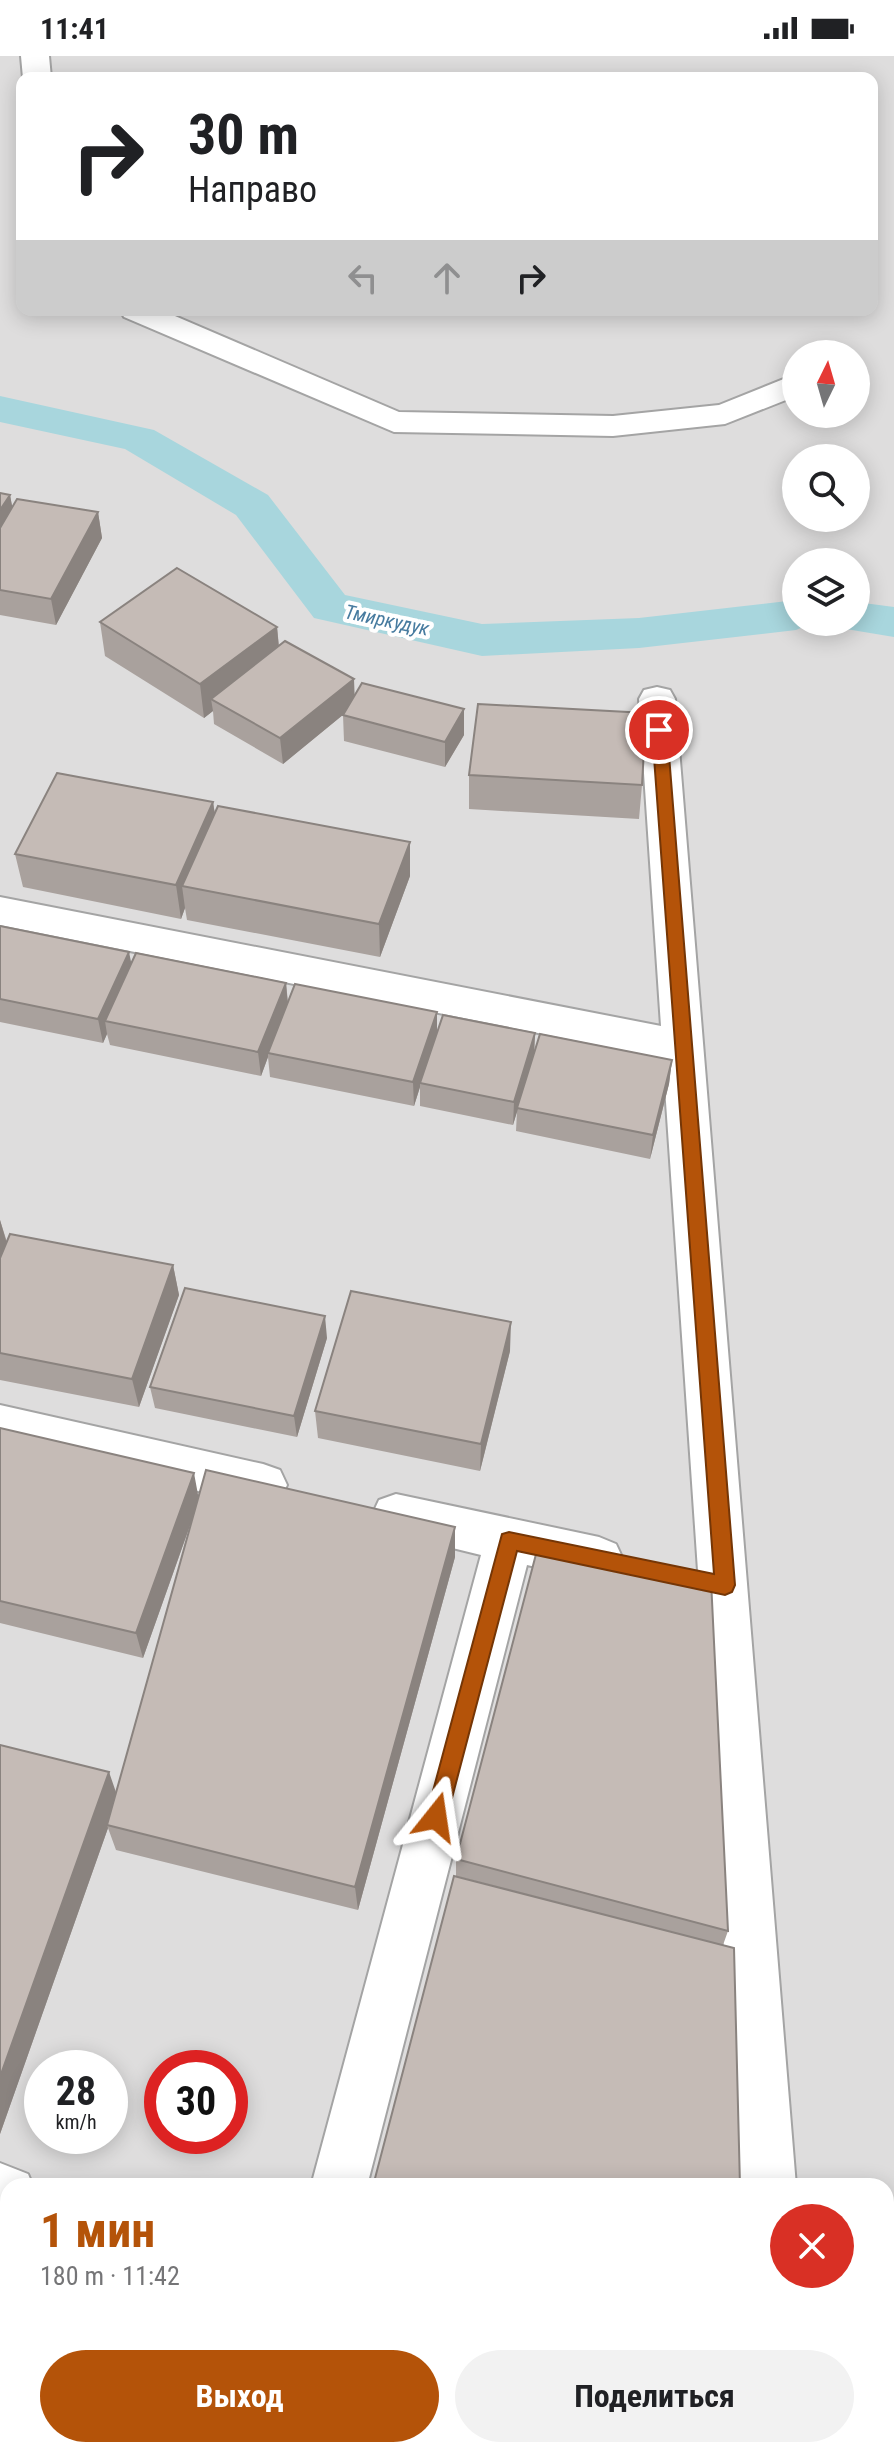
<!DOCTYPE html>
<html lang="ru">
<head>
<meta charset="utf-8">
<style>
	:root { --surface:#fff; --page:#f2f2f2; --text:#202124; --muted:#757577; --accent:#b45309 }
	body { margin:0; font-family:"Roboto Condensed",sans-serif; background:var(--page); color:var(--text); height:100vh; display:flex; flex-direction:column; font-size:30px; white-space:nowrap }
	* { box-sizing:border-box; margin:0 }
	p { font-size:26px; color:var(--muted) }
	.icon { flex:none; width:44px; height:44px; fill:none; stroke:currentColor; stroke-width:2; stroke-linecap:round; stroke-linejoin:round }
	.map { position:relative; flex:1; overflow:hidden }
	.details { position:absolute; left:0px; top:2122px; width:894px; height:280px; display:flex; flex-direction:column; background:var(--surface); border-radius:24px 24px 0 0; box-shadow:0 4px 20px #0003 }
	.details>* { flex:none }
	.guide { position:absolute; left:16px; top:16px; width:862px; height:244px; border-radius:16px; box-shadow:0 4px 20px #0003; background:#fff; color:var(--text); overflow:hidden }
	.needle { width:52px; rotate:5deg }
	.fabs { position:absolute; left:782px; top:284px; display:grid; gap:16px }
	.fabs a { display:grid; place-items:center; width:88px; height:88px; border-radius:50%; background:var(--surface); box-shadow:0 4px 20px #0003; font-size:40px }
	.speed { position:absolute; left:24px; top:1994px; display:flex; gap:16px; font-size:40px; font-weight:700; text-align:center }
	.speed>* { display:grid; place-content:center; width:104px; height:104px; border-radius:50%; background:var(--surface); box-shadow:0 4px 20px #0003; line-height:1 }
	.speed small { font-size:20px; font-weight:400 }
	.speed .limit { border:12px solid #d22; background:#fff; color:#111 }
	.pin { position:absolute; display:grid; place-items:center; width:68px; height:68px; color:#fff; margin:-34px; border:4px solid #fff; border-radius:50%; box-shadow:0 2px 8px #0007 }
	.me { position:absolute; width:88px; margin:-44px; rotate:15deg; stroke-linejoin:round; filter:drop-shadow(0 0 6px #0008) }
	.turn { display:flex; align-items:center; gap:28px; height:168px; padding:0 40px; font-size:36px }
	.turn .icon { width:104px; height:104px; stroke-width:2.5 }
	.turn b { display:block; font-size:56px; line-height:68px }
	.lanes { display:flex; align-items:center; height:76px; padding:0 40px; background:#0003; justify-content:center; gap:40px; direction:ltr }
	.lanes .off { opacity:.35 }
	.round { display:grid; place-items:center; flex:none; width:84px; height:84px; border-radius:42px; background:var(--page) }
	.headline { display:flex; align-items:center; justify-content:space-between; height:136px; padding:0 40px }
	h1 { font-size:48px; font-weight:700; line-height:60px; color:var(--accent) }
	.action { display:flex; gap:16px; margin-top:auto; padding:16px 40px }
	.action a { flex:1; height:92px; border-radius:48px; background:var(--accent); color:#fff; font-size:32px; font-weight:700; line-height:92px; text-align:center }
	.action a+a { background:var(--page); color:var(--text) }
	.status { display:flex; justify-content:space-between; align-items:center; height:56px; padding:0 40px; background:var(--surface); direction:ltr }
	.status svg { height:22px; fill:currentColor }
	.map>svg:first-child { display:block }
</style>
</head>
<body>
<div class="status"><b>11:41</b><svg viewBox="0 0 49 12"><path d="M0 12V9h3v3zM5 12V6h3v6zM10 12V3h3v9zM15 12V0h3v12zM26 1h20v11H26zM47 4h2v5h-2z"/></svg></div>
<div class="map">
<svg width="894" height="2402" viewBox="0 0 894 2402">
	<rect width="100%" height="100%" fill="#f0ece6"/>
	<!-- residential -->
	<path fill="#dedddd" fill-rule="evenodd" d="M0 0H894V2402H0ZM22 22H872V254H22ZM796 298H856V358H796ZM796 402H856V462H796ZM796 506H856V566H796ZM42 2012H110V2080H42ZM162 2012H230V2080H162ZM8 2130H886V2394H8Z"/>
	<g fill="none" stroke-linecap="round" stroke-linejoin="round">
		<!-- canal -->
		<path fill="#a8d6dd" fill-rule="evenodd" d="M0 340 154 374 268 439 345 539 482 568 639 562 796 544V566H815L796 574 639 592 482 600 314 562 236 459 125 393 0 366Z
			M856 546 894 551V581L840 572 836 566H856Z"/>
		<defs>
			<path id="minor" d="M21 0H49L51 22H23Z
				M120 254H161L399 356 613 360 719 349 796 318V340L725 368 613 380 394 376 124 261Z
				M657 631 670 634 675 643 796 2130H740L663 1002 0 869V841L661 970 639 643 644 634Z
				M0 1349 263 1408 280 1414 287 1429 280 1444 263 1450 0 1389Z
				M396 1438 599 1481 616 1488 623 1503 616 1518 599 1525 527 1509 367 2130H311L481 1499 379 1474 372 1459 379 1444Z
				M0 2107 28 2118 33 2130H8V2167L0 2165Z
				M894 2326V2386L886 2387V2327Z
				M245 2394H305L303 2402H243Z
				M758 2394H818L819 2402H759Z"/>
		</defs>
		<!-- minor casing -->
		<use href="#minor" stroke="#a4a4a4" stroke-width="4"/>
		<!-- minor -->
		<use href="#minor" fill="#fff" fill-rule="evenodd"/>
	</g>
	<!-- wall -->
	<path fill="#a9a19d" d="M0 437 10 439 12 451 98 456 102 482 56 569 0 559Z
		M100 566 277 571 279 590 355 640 464 679 445 711 344 685 343 659 344 658 283 708 214 668 213 655 204 662 105 600Z
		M469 719 642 729 639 763 469 753Z
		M213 746 215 758 410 820 380 901 187 864 185 852 181 863 23 831 15 798Z
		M0 870 131 907 286 927 288 946 437 975 535 977 534 997 672 1004 669 1028 650 1103 516 1075 517 1055 513 1069 420 1050V1031L414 1050 270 1021 268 1001 261 1020 110 989 107 978 103 987 0 966Z
		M0 1164 7 1186 173 1209 179 1239 139 1351 0 1324Z
		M327 1282 297 1381 155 1352 150 1331Z
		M510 1295 480 1415 318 1382 315 1355Z
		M0 1372 199 1441 455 1501 358 1854 116 1794 108 1772 0 2078V1689L116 1736 193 1461 143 1602 0 1567Z
		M456 1803 728 1875 723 1889 456 1820Z"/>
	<!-- shaded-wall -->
	<path fill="#8a837f" d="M10 439 15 465 0 488V454Z
		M98 456 102 482 56 569 51 543Z
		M277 571 280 605 211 643 213 655 204 662 200 628Z
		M354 623 355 649 283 708 280 682Z
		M464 653V679L445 711V686Z
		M213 746 218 780 182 830 185 852 181 863 176 829Z
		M410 786V820L380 901 379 868Z
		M129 896 134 920 105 965 107 978 103 987 98 963Z
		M286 927 288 951 268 997V1001L261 1020 258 996Z
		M437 956V980L420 1027V1031L414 1050 413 1026Z
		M535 977 534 1001 513 1069 514 1046Z
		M672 1004 669 1028 650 1103 653 1079Z
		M0 1164 7 1188 0 1205Z
		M173 1209 179 1239 139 1351 132 1323Z
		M325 1260 327 1282 297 1381 294 1360Z
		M511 1266 510 1295 480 1415 481 1388Z
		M194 1417 199 1444 143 1602 136 1577Z
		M455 1471V1501L358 1854 355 1831Z
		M109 1716 118 1742 107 1769 108 1772 0 2078V2021Z
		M222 2394H230L228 2402H220Z"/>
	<!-- building -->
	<path fill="#c5bbb6" stroke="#8a837f" stroke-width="2" d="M0 437 10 439 0 454Z
		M17 443 98 456 51 543 0 534V472Z
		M177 512 277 571 200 628 100 566Z
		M285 585 354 623 280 682 211 643Z
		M362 627 464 653 445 686 343 659Z
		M478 648 646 657 642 729 469 719Z
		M57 717 213 746 176 829 15 798Z
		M218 750 410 786 379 868 182 830Z
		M0 870 129 896 98 963 0 943Z
		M136 897 286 927 258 996 105 965Z
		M295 928 437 956 413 1026 268 997Z
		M443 959 535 977 514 1046 420 1027Z
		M540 978 672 1004 653 1079 517 1052Z
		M10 1178 173 1209 132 1323 0 1297V1202Z
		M185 1232 325 1260 294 1360 150 1331Z
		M351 1235 511 1266 481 1388 315 1355Z
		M0 1372 194 1417 136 1577 0 1545Z
		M206 1414 455 1471 355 1831 107 1769Z
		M540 1483 711 1524 728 1875 456 1803Z
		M0 1689 109 1716 0 2021Z
		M454 1820 734 1892 740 2130H373Z
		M0 2175 8 2178V2394H222L220 2402H0Z
		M310 2394H495L493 2402H308Z"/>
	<!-- route -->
	<path fill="#b45309" stroke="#753606" stroke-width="2" d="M659 669 667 674 735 1529 732 1536 725 1539 517 1495 447 1761 444 1769 436 1772 429 1769 426 1761 502 1478 509 1476 714 1518 652 674Z"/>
	<g text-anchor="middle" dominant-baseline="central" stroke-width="8" stroke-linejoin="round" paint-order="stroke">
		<!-- far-water labels -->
		<g font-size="20" font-style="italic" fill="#477b9f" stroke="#fff">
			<text transform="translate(387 564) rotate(12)">Тмиркудук</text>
		</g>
	</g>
</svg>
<div class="fabs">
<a><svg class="needle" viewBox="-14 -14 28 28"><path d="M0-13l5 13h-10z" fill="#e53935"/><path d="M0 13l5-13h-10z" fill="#757577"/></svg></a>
<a><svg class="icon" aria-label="search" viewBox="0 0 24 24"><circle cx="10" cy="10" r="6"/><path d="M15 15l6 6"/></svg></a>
<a><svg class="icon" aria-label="layers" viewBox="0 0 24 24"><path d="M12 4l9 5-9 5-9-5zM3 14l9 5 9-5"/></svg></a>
</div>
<div class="speed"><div>28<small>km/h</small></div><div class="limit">30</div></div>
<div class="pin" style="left:659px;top:674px;background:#d93025"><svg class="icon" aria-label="arrive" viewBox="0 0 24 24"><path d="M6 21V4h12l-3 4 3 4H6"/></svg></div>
<svg class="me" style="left:436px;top:1761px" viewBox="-20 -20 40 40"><path d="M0-17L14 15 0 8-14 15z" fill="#b45309" stroke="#fff" stroke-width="4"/></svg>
<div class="guide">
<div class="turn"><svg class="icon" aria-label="right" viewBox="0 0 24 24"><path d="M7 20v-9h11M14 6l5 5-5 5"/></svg><div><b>30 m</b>Направо</div></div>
<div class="lanes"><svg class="icon off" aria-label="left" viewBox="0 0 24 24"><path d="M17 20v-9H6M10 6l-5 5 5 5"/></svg><svg class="icon off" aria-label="ahead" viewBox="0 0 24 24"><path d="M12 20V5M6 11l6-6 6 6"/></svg><svg class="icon" aria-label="right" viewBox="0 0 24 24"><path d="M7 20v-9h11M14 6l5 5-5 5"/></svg></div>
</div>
<section class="details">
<div class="headline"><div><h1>1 мин</h1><p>180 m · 11:42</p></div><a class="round" style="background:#d93025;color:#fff"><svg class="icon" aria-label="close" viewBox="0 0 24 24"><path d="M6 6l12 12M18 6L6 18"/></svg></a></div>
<div class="action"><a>Выход</a><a>Поделиться</a></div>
</section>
</div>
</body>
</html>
